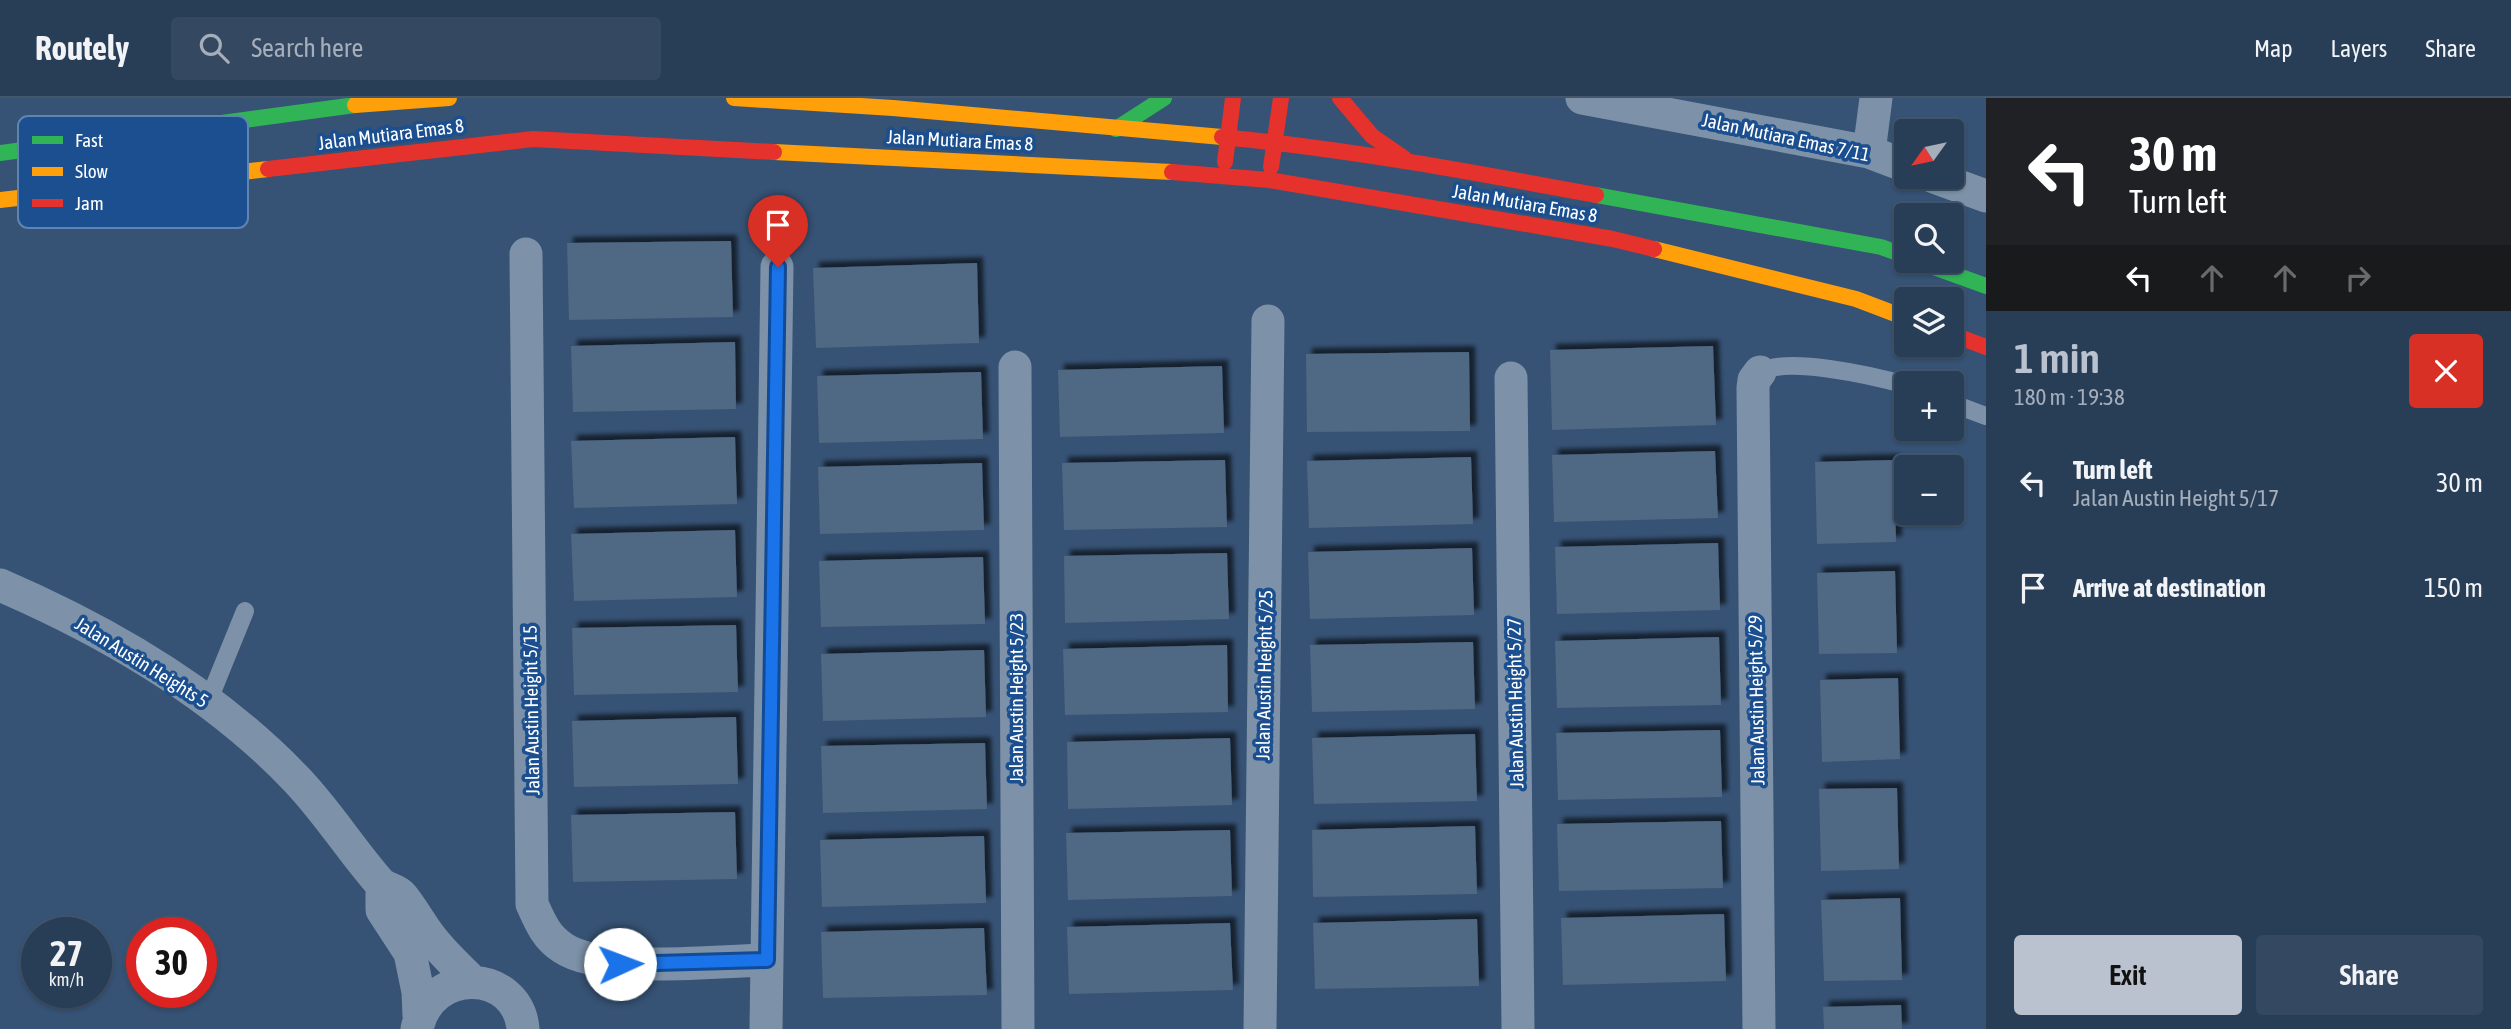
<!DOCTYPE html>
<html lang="en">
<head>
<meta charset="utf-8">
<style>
	:root { --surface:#283e57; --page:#344961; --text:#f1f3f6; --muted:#a5aeba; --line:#44576d; --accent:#b9c2ce }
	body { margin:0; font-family:"Asap Condensed",sans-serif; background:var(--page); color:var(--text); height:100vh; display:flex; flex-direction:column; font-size:26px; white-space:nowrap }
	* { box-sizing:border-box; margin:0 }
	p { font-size:23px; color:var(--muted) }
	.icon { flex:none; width:38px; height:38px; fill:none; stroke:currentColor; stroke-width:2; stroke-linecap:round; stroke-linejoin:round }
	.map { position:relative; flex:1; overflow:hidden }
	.drawer { display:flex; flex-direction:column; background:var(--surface); width:525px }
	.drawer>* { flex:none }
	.guide { background:#202124; color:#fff; overflow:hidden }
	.needle { width:46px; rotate:237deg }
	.buttons { position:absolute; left:1894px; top:21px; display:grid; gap:14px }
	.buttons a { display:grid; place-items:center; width:70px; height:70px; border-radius:7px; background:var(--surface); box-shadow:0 2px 5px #0004,0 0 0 2px var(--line); font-size:35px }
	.speed { position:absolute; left:21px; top:819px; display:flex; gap:14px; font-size:35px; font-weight:700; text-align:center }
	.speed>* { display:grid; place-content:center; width:91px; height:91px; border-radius:50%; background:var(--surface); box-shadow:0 2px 5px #0004,0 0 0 2px var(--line); line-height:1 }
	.speed small { font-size:18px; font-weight:400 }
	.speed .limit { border:10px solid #d22; background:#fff; color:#111 }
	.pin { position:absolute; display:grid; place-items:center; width:60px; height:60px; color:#fff; margin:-72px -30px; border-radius:50% 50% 50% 0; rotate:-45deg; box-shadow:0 0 7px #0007 }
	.pin .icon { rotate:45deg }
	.me { position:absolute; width:77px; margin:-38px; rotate:88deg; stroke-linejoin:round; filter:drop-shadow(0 0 5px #0008) }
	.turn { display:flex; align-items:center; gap:24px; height:147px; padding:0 28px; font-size:32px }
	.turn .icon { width:91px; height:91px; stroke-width:2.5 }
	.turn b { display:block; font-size:49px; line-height:60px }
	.lanes { display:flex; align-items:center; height:66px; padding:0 28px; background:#0003; justify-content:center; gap:35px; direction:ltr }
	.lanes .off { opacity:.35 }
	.round { display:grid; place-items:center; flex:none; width:74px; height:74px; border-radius:7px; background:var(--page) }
	.overview { display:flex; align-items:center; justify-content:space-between; height:119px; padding:0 28px }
	h1 { font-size:42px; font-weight:600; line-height:52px; color:var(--accent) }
	.button { display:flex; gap:14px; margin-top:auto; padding:14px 28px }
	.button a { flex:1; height:80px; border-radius:7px; background:var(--accent); color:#111; font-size:28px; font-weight:600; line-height:80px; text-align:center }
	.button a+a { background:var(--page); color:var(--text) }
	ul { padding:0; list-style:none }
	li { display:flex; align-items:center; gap:21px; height:105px; padding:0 28px }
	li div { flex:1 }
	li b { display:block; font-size:26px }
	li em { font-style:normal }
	header { display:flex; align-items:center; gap:42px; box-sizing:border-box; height:98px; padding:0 35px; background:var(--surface); border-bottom:2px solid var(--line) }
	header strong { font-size:33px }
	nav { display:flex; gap:38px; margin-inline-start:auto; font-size:24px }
	.search { width:490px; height:63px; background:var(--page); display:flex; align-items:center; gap:18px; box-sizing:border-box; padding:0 24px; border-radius:7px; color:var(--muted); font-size:26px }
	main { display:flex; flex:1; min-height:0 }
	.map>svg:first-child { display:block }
</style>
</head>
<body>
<header>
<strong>Routely</strong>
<div class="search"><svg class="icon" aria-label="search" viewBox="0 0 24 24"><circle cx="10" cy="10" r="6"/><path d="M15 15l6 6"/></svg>Search here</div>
<nav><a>Map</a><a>Layers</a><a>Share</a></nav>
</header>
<main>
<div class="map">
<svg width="1986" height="931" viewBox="0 0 1986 931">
	<defs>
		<filter id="shadow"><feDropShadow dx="6" dy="-6" stdDeviation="2" flood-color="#0009"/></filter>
	</defs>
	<rect width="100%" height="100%" fill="#365274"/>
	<!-- building -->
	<path fill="#506783" filter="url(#shadow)" d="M731 143 733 219 569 222 567 145Z
		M977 165 979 245 816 250 813 170Z
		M735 244 736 311 573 314 571 248Z
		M1713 248 1716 327 1552 332 1550 252Z
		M1469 254 1470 333 1307 334 1306 256Z
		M1222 268 1224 335 1060 339 1058 272Z
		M981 274 983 341 819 345 817 278Z
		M735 339 737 406 574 410 571 343Z
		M1715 353 1718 420 1554 424 1552 357Z
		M1471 359 1473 426 1309 430 1307 363Z
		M1225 362 1227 429 1064 432 1062 365Z
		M1894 362 1896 444 1817 446 1815 364Z
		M982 365 984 432 820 436 818 369Z
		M735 432 737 499 574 503 571 436Z
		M1718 445 1720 512 1557 516 1555 449Z
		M1472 450 1474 517 1310 521 1308 454Z
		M1227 455 1229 521 1065 525 1064 458Z
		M983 459 985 526 821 529 819 463Z
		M1895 473 1897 555 1819 556 1817 475Z
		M736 527 738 594 574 597 572 530Z
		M1719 539 1721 607 1557 610 1555 543Z
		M1473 544 1475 611 1312 614 1310 547Z
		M1227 547 1228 614 1065 617 1063 551Z
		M984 552 986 619 823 623 821 556Z
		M1898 580 1900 661 1822 664 1820 582Z
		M736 619 738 686 574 689 572 623Z
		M1720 632 1722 699 1558 702 1556 635Z
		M1475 636 1477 703 1314 706 1312 640Z
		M1230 640 1232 707 1068 711 1067 644Z
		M985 645 987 711 823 715 821 648Z
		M1897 690 1899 771 1821 773 1819 691Z
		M735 714 737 781 573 784 571 717Z
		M1721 723 1723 790 1559 793 1557 726Z
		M1475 728 1477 796 1313 799 1312 732Z
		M1230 732 1232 798 1068 802 1066 735Z
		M984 738 986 805 822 809 820 742Z
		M1900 800 1902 882 1824 883 1821 802Z
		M1724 816 1726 883 1563 887 1561 820Z
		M1477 821 1479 888 1315 891 1313 825Z
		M1230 825 1233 892 1069 896 1067 829Z
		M984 830 987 897 823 900 821 834Z
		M1901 907 1902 931H1824L1823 909Z"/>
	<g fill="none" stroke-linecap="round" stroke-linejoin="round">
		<!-- lane -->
		<path stroke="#7d92a8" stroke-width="18" d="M1760 274C1787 258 1874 278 1906 287
			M1951 305 1986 318
			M208 604 245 513"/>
		<!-- street -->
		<path stroke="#7d92a8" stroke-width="33" d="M1582 0 1869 54 1906 68
			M1869 54 1876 0
			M1934 79 1986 98
			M526 156 532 806C540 824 546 839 563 850 601 876 718 863 767 862
			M1015 269 1018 931
			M1511 280 1518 931
			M0 487C109 534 214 595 296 681 327 713 350 751 380 785 386 791 396 791 402 798 412 810 420 825 429 837 442 855 458 869 473 884
			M382 787V812L410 855 418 894 419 918
			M417 931C430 867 518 871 523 931
			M766 931 777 169
			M1260 931 1268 223
			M1759 931 1753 290 1754 282 1760 274"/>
		<!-- fast -->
		<path stroke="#30b455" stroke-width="16" d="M1116 31 1164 0
			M0 55 355 7
			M1596 97 1881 149 1906 158
			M1917 163 1986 188"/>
		<!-- slow -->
		<path stroke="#ff9f0a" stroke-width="16" d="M734 0 893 10 1222 39
			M355 7 449 0
			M774 54 1172 74
			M0 102 268 71
			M1654 151 1856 201 1906 220"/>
		<!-- jam -->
		<path stroke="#e5322d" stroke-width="16" d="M1340 0 1372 38 1404 60
			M1222 39C1348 51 1472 74 1596 97
			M1225 64 1233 0
			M1271 69 1281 0
			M268 71 533 41 774 54
			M1172 74 1269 82 1613 141 1654 151
			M1951 236 1986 249"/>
	</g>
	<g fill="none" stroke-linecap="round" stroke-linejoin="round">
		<defs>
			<path id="route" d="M620 866 767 862 778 169"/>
		</defs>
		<!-- route casing -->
		<use href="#route" stroke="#114b97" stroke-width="18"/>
		<!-- route -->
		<use href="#route" stroke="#1a73e8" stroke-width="12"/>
	</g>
	<g text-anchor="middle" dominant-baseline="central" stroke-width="7" stroke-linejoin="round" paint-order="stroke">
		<!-- street labels -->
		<g font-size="19" fill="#fff" stroke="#1b4f8f">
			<text transform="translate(391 36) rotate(-7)">Jalan Mutiara Emas 8</text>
			<text transform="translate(1786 39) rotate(12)">Jalan Mutiara Emas 7/11</text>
			<text transform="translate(960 42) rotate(3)">Jalan Mutiara Emas 8</text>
			<text transform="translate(1525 105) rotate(10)">Jalan Mutiara Emas 8</text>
			<text transform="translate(142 564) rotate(32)">Jalan Austin Heights 5</text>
			<text transform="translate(1264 577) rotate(-89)">Jalan Austin Height 5/25</text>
			<text transform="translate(1016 600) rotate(-90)">Jalan Austin Height 5/23</text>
			<text transform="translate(1756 602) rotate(-91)">Jalan Austin Height 5/29</text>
			<text transform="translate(1515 605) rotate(-91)">Jalan Austin Height 5/27</text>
			<text transform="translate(531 612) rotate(-91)">Jalan Austin Height 5/15</text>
		</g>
	</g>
	<!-- legend -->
	<rect x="18" y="18" width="230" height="112" rx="10" fill="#1b4f8f" stroke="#5f84b1" stroke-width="2"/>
	<rect x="32" y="38" width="31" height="8" fill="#30b455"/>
	<rect x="32" y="69" width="31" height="9" fill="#ff9f0a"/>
	<rect x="32" y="101" width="31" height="8" fill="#e5322d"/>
	<g font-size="19" fill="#fff">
		<text x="75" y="49">Fast</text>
		<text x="75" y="80">Slow</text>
		<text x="75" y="112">Jam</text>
	</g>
</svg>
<div class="buttons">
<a><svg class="needle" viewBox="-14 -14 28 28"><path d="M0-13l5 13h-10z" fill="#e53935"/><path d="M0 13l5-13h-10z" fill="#a5aeba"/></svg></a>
<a><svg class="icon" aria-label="search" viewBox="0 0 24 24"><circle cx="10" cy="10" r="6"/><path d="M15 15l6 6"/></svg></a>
<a><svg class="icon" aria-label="layers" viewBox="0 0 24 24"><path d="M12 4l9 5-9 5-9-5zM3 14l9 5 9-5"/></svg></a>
<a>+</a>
<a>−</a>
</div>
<div class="speed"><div>27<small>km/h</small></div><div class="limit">30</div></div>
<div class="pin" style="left:778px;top:169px;background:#d93025"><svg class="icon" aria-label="arrive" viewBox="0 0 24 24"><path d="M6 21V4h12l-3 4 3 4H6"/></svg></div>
<svg class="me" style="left:620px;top:866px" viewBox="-20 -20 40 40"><circle r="19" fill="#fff"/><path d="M0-13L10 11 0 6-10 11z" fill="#1a73e8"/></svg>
</div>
<section class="drawer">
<div class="guide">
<div class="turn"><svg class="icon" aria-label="left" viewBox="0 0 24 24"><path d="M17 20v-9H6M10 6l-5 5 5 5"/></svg><div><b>30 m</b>Turn left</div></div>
<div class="lanes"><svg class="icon" aria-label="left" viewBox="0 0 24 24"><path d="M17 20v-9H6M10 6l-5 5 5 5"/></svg><svg class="icon off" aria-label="ahead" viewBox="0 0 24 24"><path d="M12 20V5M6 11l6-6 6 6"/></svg><svg class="icon off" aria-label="ahead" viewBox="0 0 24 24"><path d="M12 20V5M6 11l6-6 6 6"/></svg><svg class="icon off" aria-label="right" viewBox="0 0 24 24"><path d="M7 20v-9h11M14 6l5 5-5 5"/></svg></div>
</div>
<div class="overview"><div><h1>1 min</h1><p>180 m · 19:38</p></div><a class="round" style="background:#d93025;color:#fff"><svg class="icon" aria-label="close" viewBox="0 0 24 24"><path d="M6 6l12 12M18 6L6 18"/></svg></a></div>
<ul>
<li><svg class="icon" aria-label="left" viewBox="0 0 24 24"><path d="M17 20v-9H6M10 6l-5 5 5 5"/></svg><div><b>Turn left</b><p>Jalan Austin Height 5/17</p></div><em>30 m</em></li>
<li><svg class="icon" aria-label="arrive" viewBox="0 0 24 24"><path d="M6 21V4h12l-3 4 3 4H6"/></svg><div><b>Arrive at destination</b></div><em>150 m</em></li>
</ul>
<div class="button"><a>Exit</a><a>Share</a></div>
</section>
</main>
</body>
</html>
